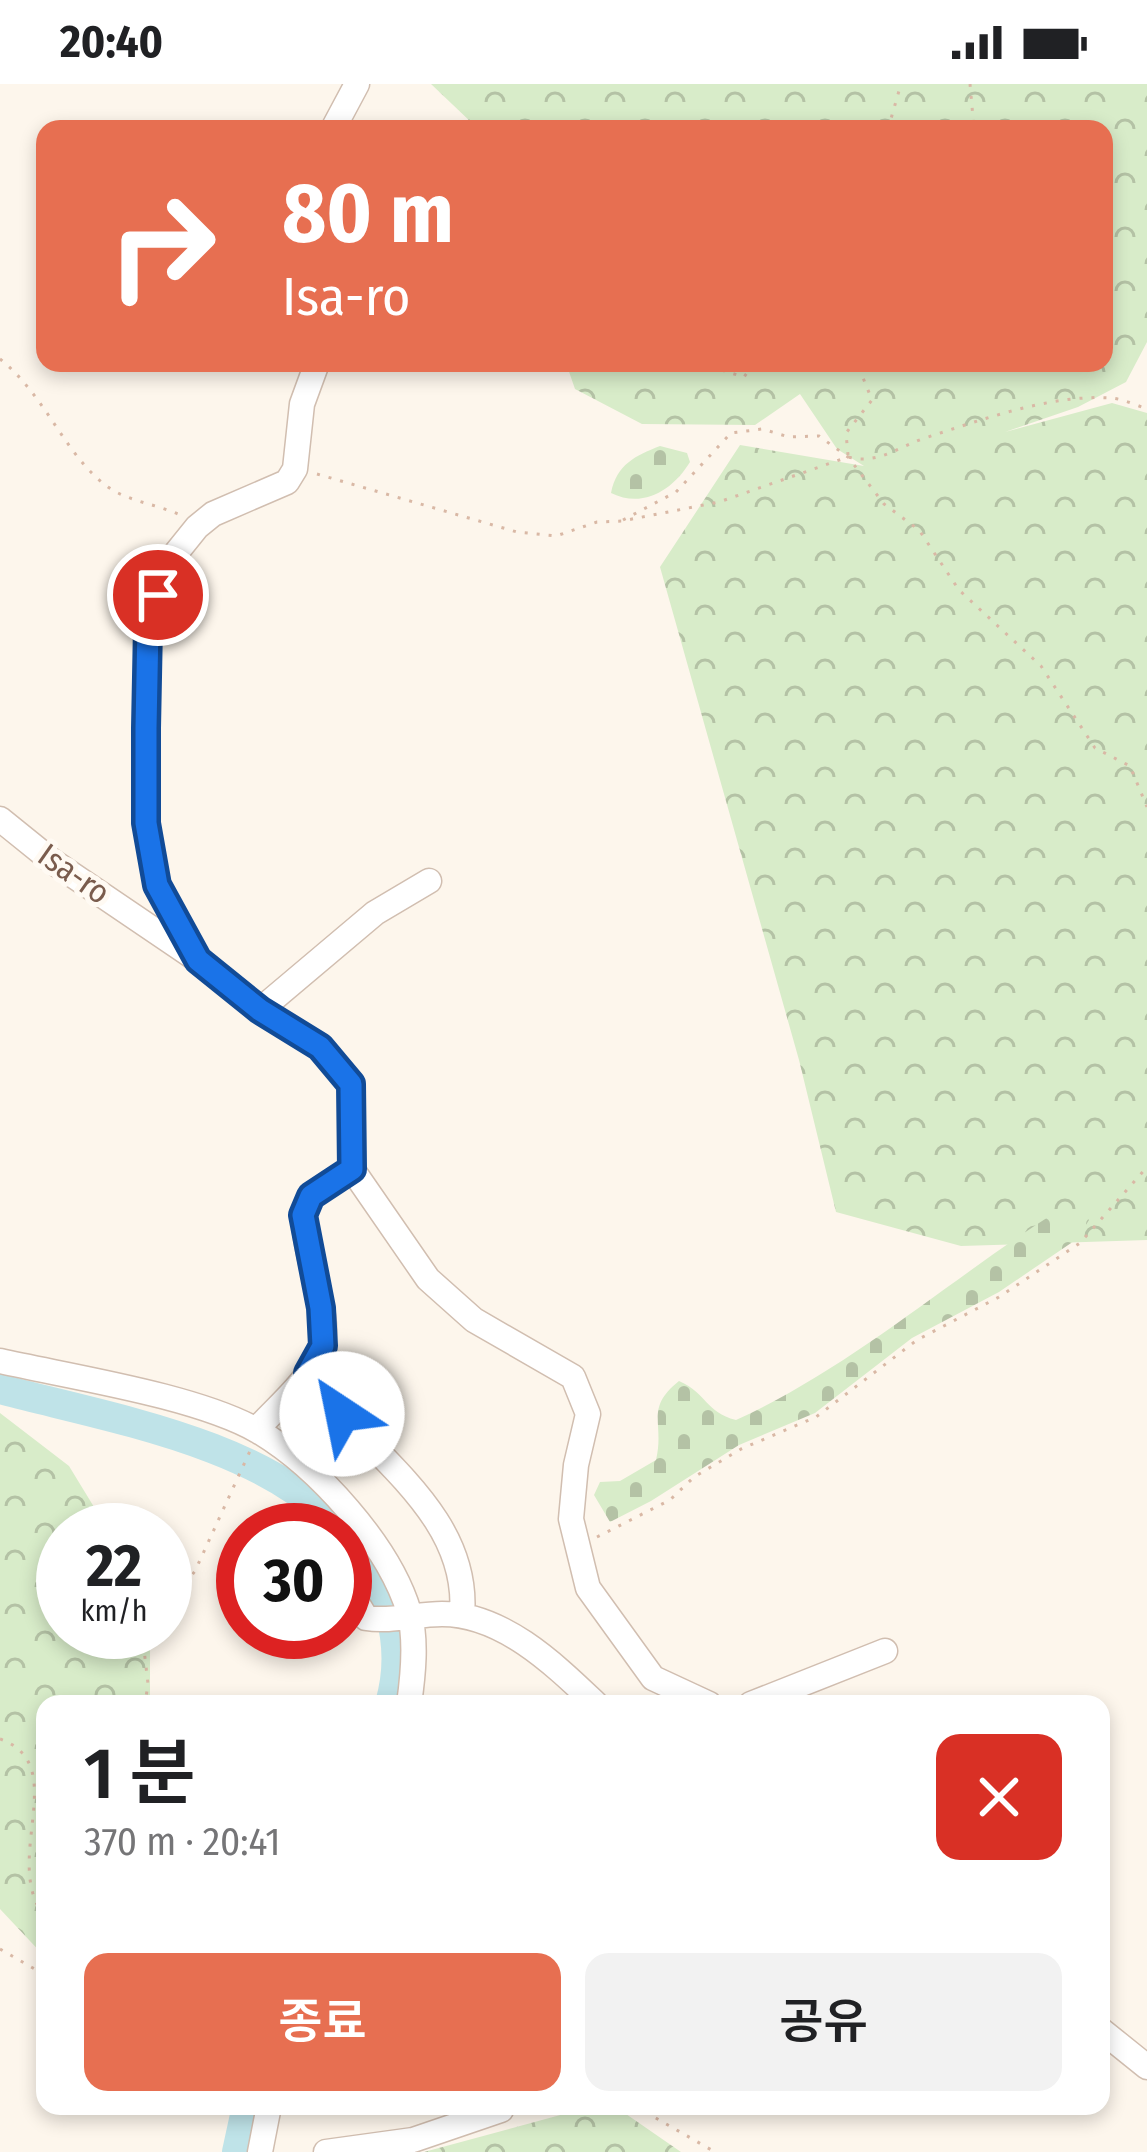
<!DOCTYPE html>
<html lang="ko">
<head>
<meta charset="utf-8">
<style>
	:root { --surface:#fff; --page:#f2f2f2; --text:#202124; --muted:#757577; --accent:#e76f51 }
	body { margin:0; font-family:"Fira Sans Condensed","Noto Sans KR",sans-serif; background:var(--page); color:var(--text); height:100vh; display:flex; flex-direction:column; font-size:45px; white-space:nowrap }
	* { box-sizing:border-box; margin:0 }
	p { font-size:39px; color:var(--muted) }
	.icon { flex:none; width:66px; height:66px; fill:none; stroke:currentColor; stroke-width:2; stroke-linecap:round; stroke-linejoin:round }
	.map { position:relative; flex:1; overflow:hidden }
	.drawer { position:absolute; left:36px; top:1611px; width:1074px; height:420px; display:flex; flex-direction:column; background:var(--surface); border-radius:24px; box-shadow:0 6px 18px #0003 }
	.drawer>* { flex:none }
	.banner { position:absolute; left:36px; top:36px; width:1077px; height:252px; border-radius:24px; box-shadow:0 6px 18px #0003; background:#e76f51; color:#fff; overflow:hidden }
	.speed { position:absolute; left:36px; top:1419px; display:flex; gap:24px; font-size:60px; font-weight:700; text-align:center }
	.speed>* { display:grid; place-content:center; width:156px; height:156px; border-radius:50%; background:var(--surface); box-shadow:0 6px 18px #0003; line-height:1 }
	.speed small { font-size:30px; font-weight:400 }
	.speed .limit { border:18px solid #d22; background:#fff; color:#111 }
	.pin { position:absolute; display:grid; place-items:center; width:102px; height:102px; color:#fff; margin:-51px; border:6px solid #fff; border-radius:50%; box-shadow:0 3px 12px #0007 }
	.me { position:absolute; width:132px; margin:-66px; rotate:326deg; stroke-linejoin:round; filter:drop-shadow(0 0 9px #0008) }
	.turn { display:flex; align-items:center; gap:42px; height:252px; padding:0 48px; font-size:54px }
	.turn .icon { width:156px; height:156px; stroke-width:2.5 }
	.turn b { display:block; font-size:84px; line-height:102px }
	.round { display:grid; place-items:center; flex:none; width:126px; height:126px; border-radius:24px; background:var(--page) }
	.summary { display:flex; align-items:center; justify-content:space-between; height:204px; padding:0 48px }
	h1 { font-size:72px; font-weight:600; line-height:90px }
	.cta { display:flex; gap:24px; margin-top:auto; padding:24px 48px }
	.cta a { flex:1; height:138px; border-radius:24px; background:var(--accent); color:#fff; font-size:48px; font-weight:600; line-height:138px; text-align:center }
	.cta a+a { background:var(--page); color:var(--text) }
	.status { display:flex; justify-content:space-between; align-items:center; height:84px; padding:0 60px; background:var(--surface); direction:ltr }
	.status svg { height:33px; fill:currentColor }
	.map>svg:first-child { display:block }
</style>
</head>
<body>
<div class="status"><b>20:40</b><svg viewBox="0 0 49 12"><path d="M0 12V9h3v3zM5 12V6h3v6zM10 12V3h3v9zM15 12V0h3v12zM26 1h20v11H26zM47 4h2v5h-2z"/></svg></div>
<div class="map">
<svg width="1147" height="2068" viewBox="0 0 1147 2068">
	<defs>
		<pattern id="forest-crowns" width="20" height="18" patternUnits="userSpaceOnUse" patternTransform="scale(3)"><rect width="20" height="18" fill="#d8ecc9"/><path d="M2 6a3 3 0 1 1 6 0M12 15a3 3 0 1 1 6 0" fill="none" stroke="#b4c2a5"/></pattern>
		<pattern id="cemetery-stones" width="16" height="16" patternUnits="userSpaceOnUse" patternTransform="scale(3)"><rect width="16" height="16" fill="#d8ecc9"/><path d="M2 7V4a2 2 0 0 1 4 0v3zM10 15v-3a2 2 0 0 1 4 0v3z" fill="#b4c2a5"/></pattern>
	</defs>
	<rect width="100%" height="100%" fill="#fdf6ec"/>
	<!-- forest -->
	<path fill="url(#forest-crowns)" d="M431 0H1147V258L1126 298 1078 323 1005 348 1112 319 1147 329V1156L961 1162 836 1128 799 976 660 483 740 361 864 382 837 365 800 310 755 341 642 340 575 305 566 279H1104V45H467L473 40Z
		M0 1329 69 1382 108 1446H63V1548H150V1620H45V1873L0 1825Z
		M586 2024 626 2030 681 2068H424Z"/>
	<!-- cemetery -->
	<path fill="url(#cemetery-stones)" d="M660 362 687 369 690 378C673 406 643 425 611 409 617 380 635 372 660 362Z
		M1056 1128 1084 1129 1089 1136 1077 1155 999 1208 912 1254 815 1329 739 1361 651 1417 610 1438 594 1411 600 1398 620 1397 656 1376C665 1338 644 1325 679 1297 708 1310 705 1328 736 1336 852 1283 949 1196 1056 1128Z"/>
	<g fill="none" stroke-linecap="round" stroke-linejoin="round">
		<!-- river -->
		<path stroke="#bfe3e8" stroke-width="30" d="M0 1305C109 1334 265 1359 341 1446
			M345 1450C387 1498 408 1557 390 1620
			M237 2068 247 2022"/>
		<defs>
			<path id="minor" d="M333 45 357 0
				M0 735 52 777 198 876 260 926 320 963 351 1000 352 1085
				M198 876 157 801 146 739 148 542 168 479 197 443 213 430 287 398 295 385 302 320 317 279
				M260 926 375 829 429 797
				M352 1085 428 1195 474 1236 573 1293 588 1330 576 1381 571 1435 588 1504 653 1594 709 1620
				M0 1277C71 1293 197 1312 258 1347 317 1382 389 1461 409 1528 417 1556 413 1592 409 1620
				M308 1289C360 1366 471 1426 462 1531
				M256 1346C278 1322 309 1297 321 1266 337 1226 285 1141 313 1111 323 1100 340 1093 352 1085
				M347 1502 366 1534C390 1538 417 1530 442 1530 503 1530 555 1581 596 1620
				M751 1620 885 1567
				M1101 1946 1147 1983
				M260 2068 269 2022
				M326 2068 413 2056 501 2026"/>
		</defs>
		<!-- minor casing -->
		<use href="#minor" stroke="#d1beb0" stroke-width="27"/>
		<!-- path -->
		<path stroke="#d9b8a5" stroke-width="3" stroke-dasharray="3 9" stroke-linecap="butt" d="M970 0 974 45
			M888 45 901 0
			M0 275C47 313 65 372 108 403 128 417 155 420 178 430
			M699 279 744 293 754 279
			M848 371 846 349 872 316 857 279
			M317 390 517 448 556 452 597 438 622 437 719 418 848 373C879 381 899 362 928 353 984 335 1052 310 1111 314 1123 315 1136 321 1147 325
			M623 436 676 408 731 349 762 345 789 353 819 352 848 373 884 420 919 446 959 506 1041 582 1095 664 1130 682 1147 723
			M597 1453 670 1416 694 1393 741 1365 816 1333 917 1256 999 1213 1080 1159 1147 1083
			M165 1507H180L195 1487 250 1367
			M142 1548 148 1600 145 1620
			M0 1655C73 1681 0 1777 45 1833
			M0 1865 45 1891
			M635 2022 715 2068"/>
		<!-- minor -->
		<use href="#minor" stroke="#fff" stroke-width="24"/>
	</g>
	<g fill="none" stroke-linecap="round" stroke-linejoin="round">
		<defs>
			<path id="route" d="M158 511 148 542 146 644V739L157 801 198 876 260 926 320 963 351 1000 352 1085 311 1112 303 1131 321 1224 323 1262 308 1289 342 1330"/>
		</defs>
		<!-- route casing -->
		<use href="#route" stroke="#114b97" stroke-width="30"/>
		<!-- route -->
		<use href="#route" stroke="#1a73e8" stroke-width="21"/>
	</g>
	<g text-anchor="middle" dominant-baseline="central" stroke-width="10" stroke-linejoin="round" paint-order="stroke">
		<!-- street labels -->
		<g font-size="33" fill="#7a5c4d" stroke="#fffaf3">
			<text transform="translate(74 790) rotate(35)">Isa-ro</text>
		</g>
	</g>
</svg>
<div class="speed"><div>22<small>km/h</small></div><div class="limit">30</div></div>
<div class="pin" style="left:158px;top:511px;background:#d93025"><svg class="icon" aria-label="arrive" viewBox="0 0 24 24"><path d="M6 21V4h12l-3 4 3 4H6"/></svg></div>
<svg class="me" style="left:342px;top:1330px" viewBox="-20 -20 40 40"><circle r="19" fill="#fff"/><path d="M0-13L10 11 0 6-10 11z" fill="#1a73e8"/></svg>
<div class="banner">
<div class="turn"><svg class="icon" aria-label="right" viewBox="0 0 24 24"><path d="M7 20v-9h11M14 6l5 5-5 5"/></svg><div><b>80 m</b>Isa-ro</div></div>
</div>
<section class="drawer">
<div class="summary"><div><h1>1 분</h1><p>370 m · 20:41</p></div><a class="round" style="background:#d93025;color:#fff"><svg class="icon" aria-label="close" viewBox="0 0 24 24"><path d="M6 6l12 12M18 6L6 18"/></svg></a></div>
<div class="cta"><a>종료</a><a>공유</a></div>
</section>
</div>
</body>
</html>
